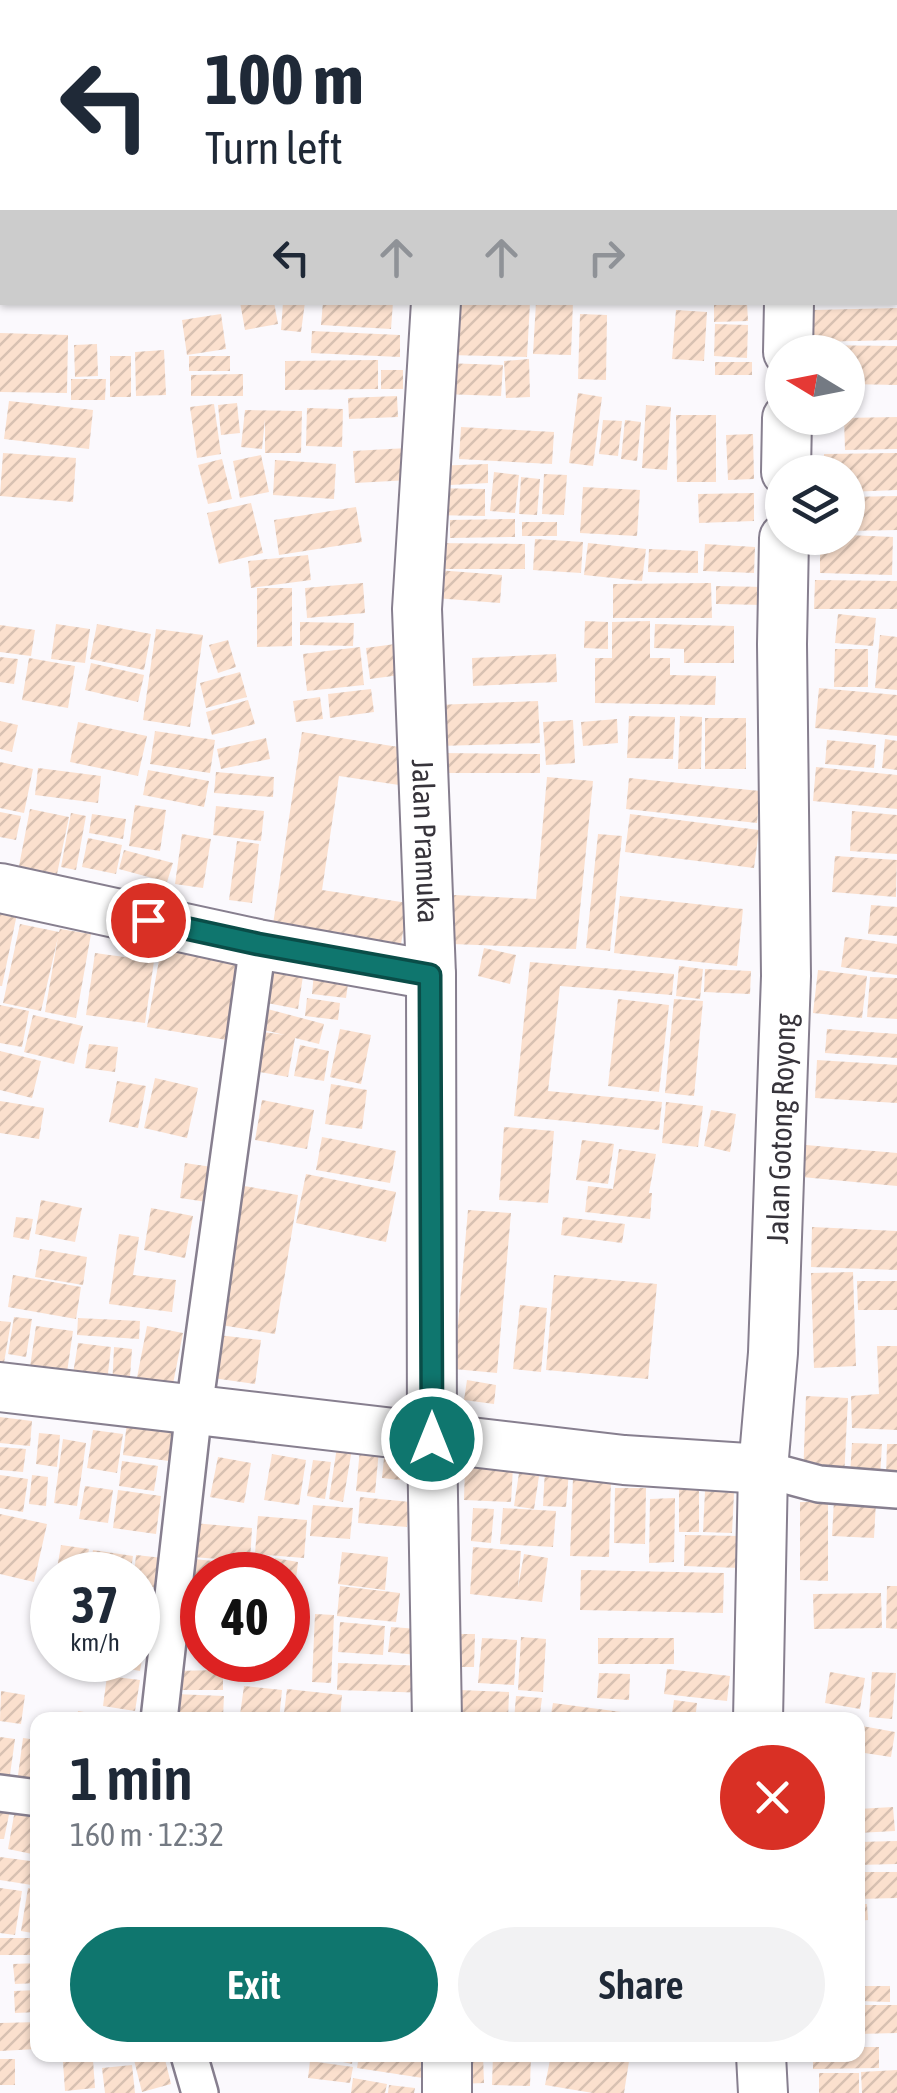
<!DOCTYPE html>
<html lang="en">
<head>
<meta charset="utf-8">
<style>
	:root { --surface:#fff; --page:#f2f2f3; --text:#1f2937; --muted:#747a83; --accent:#0f766e }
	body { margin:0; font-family:"Asap Condensed",sans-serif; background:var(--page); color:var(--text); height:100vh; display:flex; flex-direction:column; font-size:38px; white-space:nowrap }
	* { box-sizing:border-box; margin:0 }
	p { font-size:32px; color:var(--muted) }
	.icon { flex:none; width:55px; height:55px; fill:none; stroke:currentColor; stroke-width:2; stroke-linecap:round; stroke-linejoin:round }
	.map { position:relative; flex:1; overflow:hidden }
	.panel { position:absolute; left:30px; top:1712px; width:835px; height:350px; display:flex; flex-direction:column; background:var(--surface); border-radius:20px; box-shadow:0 2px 8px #0004 }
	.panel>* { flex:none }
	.top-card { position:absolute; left:0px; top:0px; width:898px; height:305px; box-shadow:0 2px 8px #0004; background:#fff; color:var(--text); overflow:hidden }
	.needle { width:65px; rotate:280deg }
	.buttons { position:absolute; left:765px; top:335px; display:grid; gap:20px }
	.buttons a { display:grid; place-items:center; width:100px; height:100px; border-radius:50%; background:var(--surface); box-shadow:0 2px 8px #0004; font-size:50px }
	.speed { position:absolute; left:30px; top:1552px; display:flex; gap:20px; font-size:50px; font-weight:700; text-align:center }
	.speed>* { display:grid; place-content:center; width:130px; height:130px; border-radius:50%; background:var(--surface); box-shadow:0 2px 8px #0004; line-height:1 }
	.speed small { font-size:25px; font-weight:400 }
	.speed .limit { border:15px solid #d22; background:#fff; color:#111 }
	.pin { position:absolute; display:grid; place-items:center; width:85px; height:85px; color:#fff; margin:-42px; border:5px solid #fff; border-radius:50%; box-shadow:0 2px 10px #0007 }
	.me { position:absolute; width:110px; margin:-55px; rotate:0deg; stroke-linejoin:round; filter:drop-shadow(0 0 8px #0008) }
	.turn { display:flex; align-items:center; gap:35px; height:210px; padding:0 40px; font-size:45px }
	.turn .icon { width:130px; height:130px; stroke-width:2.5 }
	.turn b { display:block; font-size:70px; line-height:85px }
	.lanes { display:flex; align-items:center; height:95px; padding:0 40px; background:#0003; justify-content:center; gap:50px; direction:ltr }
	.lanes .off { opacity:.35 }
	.round { display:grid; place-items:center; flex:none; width:105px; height:105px; border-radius:52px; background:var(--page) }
	.headline { display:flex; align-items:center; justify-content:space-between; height:170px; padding:0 40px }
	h1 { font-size:60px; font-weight:600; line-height:75px }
	.primary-button { display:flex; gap:20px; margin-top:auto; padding:20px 40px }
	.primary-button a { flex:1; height:115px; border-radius:60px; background:var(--accent); color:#fff; font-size:40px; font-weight:600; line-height:115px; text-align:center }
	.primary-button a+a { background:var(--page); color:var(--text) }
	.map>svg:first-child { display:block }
</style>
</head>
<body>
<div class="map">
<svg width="897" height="2093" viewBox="0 0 897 2093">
	<defs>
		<pattern id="building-hatch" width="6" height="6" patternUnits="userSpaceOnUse" patternTransform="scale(2.5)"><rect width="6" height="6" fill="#fbe0ce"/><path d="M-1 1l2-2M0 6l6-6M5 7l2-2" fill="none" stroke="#d8c1b2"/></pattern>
	</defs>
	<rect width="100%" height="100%" fill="#fbf9fd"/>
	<!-- building -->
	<path fill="url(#building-hatch)" d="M240 302H274L278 324 245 330Z
		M283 302H305L301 332 281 330Z
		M323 302H393L391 329 321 325Z
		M451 302H530L527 357 449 355Z
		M536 302H573L571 355 533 354Z
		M747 303 748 321 714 322V304Z
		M897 308V340L814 342 813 310Z
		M676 310 707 312 704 361 672 359Z
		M221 314 226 349 187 355 182 320Z
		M580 314 607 315 606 380 578 379Z
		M715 324 748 325 747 358 714 356Z
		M312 331 400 335V357L311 353Z
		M0 333 68 335 67 393 0 392Z
		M97 344 98 376 75 377 74 345Z
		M811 345 897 346V385L848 384V352H811Z
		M164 350 166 395 136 396 135 352Z
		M110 356H131V397H110Z
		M189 356H230V371H189Z
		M529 359 530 397 506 398 504 361Z
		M378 360V389L285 390V361Z
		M715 362H752V375H715Z
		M443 363 503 365 501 396 442 394Z
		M381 370H403V389H381Z
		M243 374V396H191V375Z
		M71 379H106L105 400H71Z
		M578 393 602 397 593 466 569 463Z
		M397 396 398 417 349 419 348 398Z
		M9 401 93 410 89 449 4 439Z
		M237 403 240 433 221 435 218 405Z
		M214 404 221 454 197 458 190 407Z
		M646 405 671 407 667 470 642 468Z
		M307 408 343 409 342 447 306 446Z
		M245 410 302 411 301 453H265V419L262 449 241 447Z
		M676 415H716V482H677Z
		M897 417V449L845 450 844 418Z
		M603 420 622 421 618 456 599 454Z
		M625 420 641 422 637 461 621 459Z
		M461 427 554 432 552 464 459 459Z
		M753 434 754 479 728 480 726 435Z
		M408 448 410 480 355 483 353 451Z
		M3 453 76 458 73 502 0 496Z
		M897 453V490L848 492V472H824V454Z
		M261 455 269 492 240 498 233 461Z
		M222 459 232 499 208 504 198 465Z
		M275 460 336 464 334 499 273 495Z
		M488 464V483L431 486 430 466Z
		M494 472 519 475 515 513 490 511Z
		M544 474 567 475 564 515 542 514Z
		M521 477 540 479 537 515 519 514Z
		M583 487 640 490 637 536 580 533Z
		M430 488 485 489V516L430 515Z
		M754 493V521L699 523 698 494Z
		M897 496V530L848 531V497Z
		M251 503 263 553 219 564 207 513Z
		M356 507 362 542 279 555 274 520Z
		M515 519V537L450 538V520Z
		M522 522H557V536H522Z
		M848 535 893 537 892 575 820 573V538Z
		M535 539 583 542 581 573 533 570Z
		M428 543 525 544V569H428Z
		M588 543 646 549 642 581 584 575Z
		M705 544 755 547 754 573 703 571Z
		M649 549 698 551V573L648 572Z
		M308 555 311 580 251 588 248 561Z
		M437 570 502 575 500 603 435 598Z
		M815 580 897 581V609H814Z
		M363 583 365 613 307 618 305 588Z
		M711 583 712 618H613V584Z
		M716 586 764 587 763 605 716 604Z
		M257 588H292V646L257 647Z
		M838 614 876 618 873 646 835 643Z
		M585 621 608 622V649L584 648Z
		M650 621V658H670V675L716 676 715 705 595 703V658H612V622Z
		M300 622 354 623 353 646 300 645Z
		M56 624 90 629 85 663 51 659Z
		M97 624 151 634 144 670 90 659Z
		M655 624 734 626V663H684V649L654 648Z
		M0 625 35 630 31 656 0 652Z
		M156 629 203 635 190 727 143 720Z
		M880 635 897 637V690L875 688Z
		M228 640 236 667 218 673 209 645Z
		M395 644 400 675 370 679 366 648Z
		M360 647 364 685 307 691 303 654Z
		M835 649H868V687H834Z
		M556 654 557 682 473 686 472 658Z
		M0 657 18 659 14 684 0 682Z
		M29 658 75 666 68 708 22 700Z
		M91 663 144 675 138 702 85 690Z
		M240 672 247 697 206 708 200 683Z
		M819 688 897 695V736L815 728Z
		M371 689 374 712 330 718 328 694Z
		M320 697 323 719 296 722 293 701Z
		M248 700 255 724 212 735 206 712Z
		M538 701 540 743 439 746 437 705Z
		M629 716 675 717 673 759 627 758Z
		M680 716 702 717 701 769H678Z
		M705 718H746V769H705Z
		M617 719 618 743 583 746 581 722Z
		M573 720 575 763 546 765 543 722Z
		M0 721 18 725 12 752 0 749Z
		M78 722 147 736 138 776 70 762Z
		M155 731 215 740 210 773 150 764Z
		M302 732 405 748 399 785 339 776 322 890 408 903 400 950 272 931Z
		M266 738 270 759 221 769 217 749Z
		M885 739 897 741V770L882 768Z
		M827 740 876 745 874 768 825 764Z
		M440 753 540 754V773H440Z
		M0 762 33 769 24 813 0 808Z
		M816 767 897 775V809L813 801Z
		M38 768 101 776 98 803 35 795Z
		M148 770 209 781 204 807 143 795Z
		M216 772 274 777 273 797 214 793Z
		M547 777 593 781 576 949 452 944 454 895 536 899Z
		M629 778 760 791 757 823 626 809Z
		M135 805 166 810 160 851 129 846Z
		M216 806 264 811 261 841 213 835Z
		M30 809 69 817 57 874 19 866Z
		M852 811 897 815V854L850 851Z
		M0 812 21 816 16 840 0 837Z
		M71 813 86 816 76 870 61 867Z
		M92 814 126 819 123 839 89 833Z
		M630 814 759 830 754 868 625 852Z
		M182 834 211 839 203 888 175 884Z
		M598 834 622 836 610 951 586 948Z
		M88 838 122 845 116 874 82 867Z
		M237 841 259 844 252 903 229 900Z
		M124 850 173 863 167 882 119 869Z
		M835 856 897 860 896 897 832 892Z
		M620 896 743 909 737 966 614 953Z
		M0 905 18 909 2 986H0Z
		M871 905 897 907V936L868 934Z
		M20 924 59 932 60 929 91 934 76 1018 45 1012 58 937 41 1011 3 1003Z
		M845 937 897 944V975L841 967Z
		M484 948 516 955 510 984 478 976Z
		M161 949 240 963 227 1040 147 1027Z
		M95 953 154 961 145 1023 86 1015Z
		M530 962 674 974 672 995 560 986 548 1091 662 1102 659 1130 514 1116Z
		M679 966 703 969 700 999 676 996Z
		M705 969 751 971 750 994 704 992Z
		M267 970 303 976 298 1009 262 1002Z
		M818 970 867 976 862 1018 813 1013Z
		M314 973 349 977 346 998 312 994Z
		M870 977 897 978V1019L867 1017Z
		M307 998 340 1003 338 1020 305 1016Z
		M618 999 669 1005 659 1092 608 1086Z
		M674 999 703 1001 694 1096 665 1093Z
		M0 1005 29 1011 22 1047 0 1043Z
		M260 1007 324 1024 319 1044 295 1038 288 1077 249 1070 256 1031 285 1035 255 1028Z
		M33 1015 83 1026 74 1064 24 1052Z
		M340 1029 371 1035 361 1084 330 1077Z
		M827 1029 897 1034V1058L825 1053Z
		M89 1044 118 1047 115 1072 85 1068Z
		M300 1045 329 1051 324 1081 294 1076Z
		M0 1051 41 1061 32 1098 0 1090Z
		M817 1060 897 1065V1103L815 1098Z
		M155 1078 198 1088 187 1138 144 1128Z
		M117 1081 146 1086 138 1128 109 1122Z
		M331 1084 367 1090 362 1129 325 1124Z
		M262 1100 314 1110 307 1149 255 1140Z
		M0 1101 44 1108 39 1139 0 1133Z
		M666 1102 703 1106 698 1147 662 1143Z
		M711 1110 736 1114 730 1152 704 1146Z
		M504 1127 554 1131 548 1203 499 1200Z
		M322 1137 396 1151 390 1183 316 1170Z
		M582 1140 614 1144 608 1184 576 1180Z
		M806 1145 897 1153V1186L802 1177Z
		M619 1149 656 1154 649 1193H652L650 1219 585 1212 588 1186 613 1189Z
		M185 1163 212 1167 207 1202 180 1198Z
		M306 1174 396 1192 386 1242 296 1223Z
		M244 1186 298 1195 275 1334 221 1325Z
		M41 1200 82 1208 75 1242 35 1234Z
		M151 1208 193 1216 185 1258 144 1250Z
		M468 1210 511 1213 497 1373 454 1369Z
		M16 1217 33 1219 29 1240 13 1237Z
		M563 1217 625 1224 622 1243 561 1235Z
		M812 1227 897 1231V1270L811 1267Z
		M119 1234 139 1237 133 1275 176 1280 172 1312 109 1304Z
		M40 1249 87 1257 83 1285 35 1277Z
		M853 1272 856 1366 814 1368 811 1273Z
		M13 1275 81 1287 76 1319 8 1307Z
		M554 1275 657 1284 648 1379 546 1370Z
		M857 1281H897V1310H858Z
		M520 1305 547 1308 541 1372 513 1369Z
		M14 1317 32 1319 26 1357 8 1354Z
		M78 1318 140 1321 139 1339 77 1335Z
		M0 1321 11 1322 2 1374H0Z
		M36 1326 73 1331 65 1386 28 1381Z
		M147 1326 183 1333 171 1394 135 1388Z
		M218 1335 261 1340 255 1384 213 1378Z
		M78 1343 111 1347 106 1391 71 1386Z
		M877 1346H897V1430L852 1428 851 1396 879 1394Z
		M114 1347 132 1349 129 1390 112 1388Z
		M467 1380 496 1385 494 1404 464 1400Z
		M806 1396 848 1398 844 1479 803 1478Z
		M0 1417 32 1421 30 1446 0 1443Z
		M127 1423 173 1428 169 1461 123 1455Z
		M93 1430 123 1434 117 1473 87 1468Z
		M39 1433 60 1435 57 1467 36 1464Z
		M63 1439 86 1443 77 1506 54 1503Z
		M852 1443 882 1444 880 1478 850 1476Z
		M887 1444H897V1477L886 1476Z
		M0 1447 26 1449 23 1472 0 1470Z
		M337 1447 352 1449 343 1502 329 1499Z
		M385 1448 403 1450 400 1480 382 1478Z
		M360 1449 379 1450 375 1493 356 1491Z
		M272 1454 306 1460 299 1505 264 1500Z
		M218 1457 251 1463 244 1503 210 1497Z
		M313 1460 331 1462 325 1499 307 1496Z
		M122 1461 158 1466 154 1491 119 1486Z
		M465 1465 513 1467 511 1502 464 1500Z
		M545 1469 569 1471 566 1507 543 1506Z
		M519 1473 539 1476 534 1509 514 1506Z
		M0 1475 28 1479 23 1512 0 1508Z
		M32 1475 48 1477 46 1506 29 1504Z
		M573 1478 611 1479 609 1557 570 1556Z
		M85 1486 113 1490 108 1523 79 1519Z
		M615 1488H646L645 1544 614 1543Z
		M679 1488H699V1532H679Z
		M118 1490 161 1496 156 1534 113 1528Z
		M705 1491 734 1493 732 1533 703 1532Z
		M360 1497 410 1502 407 1527 358 1523Z
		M675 1498 674 1562 649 1563 650 1499Z
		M834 1500 876 1502 874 1538 832 1536Z
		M800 1502H828V1581L800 1580Z
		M313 1505 353 1508 350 1539 310 1536Z
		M473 1508 494 1509 491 1543 471 1541Z
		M503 1508 556 1511 553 1547 500 1544Z
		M0 1514 47 1524 34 1582 0 1574Z
		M258 1516 307 1520 304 1558 255 1554Z
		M193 1523 252 1528 250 1561 191 1557Z
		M685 1535 741 1536 740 1568 684 1566Z
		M61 1545 89 1549 84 1575H56Z
		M473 1547 521 1551 518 1588 524 1554 548 1558 542 1602 470 1594Z
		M93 1550 133 1556 130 1575H89Z
		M342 1552 388 1557 385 1590 338 1584Z
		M136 1555 163 1558 159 1588 138 1585V1575H134Z
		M183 1558 245 1564 244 1575H202V1594L179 1591Z
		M275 1558 298 1562 294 1596H288V1575H273Z
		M581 1570 724 1573 723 1613 580 1610Z
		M340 1586 400 1593 396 1622 337 1616Z
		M887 1586H897V1629L886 1628Z
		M138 1591 150 1594 146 1612 138 1610Z
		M881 1593 882 1628 814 1629 813 1594Z
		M138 1613 149 1615 145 1636 138 1635Z
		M315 1614 334 1615 331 1683 312 1682Z
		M340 1622 385 1626 383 1655 338 1652Z
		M47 1624 52 1625V1655L42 1653Z
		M391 1627 419 1629 417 1655 388 1652Z
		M455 1634H475L474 1667H454Z
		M521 1637 546 1639 543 1692 518 1690Z
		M482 1638 517 1640 514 1685 478 1683Z
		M598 1638H674V1664H598Z
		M138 1640 145 1642 140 1671 90 1662 138 1660Z
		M240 1660H267V1666L241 1667Z
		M338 1663 430 1666 429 1693 337 1690Z
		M667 1669 730 1676 727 1701 664 1694Z
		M223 1670V1690H171V1671Z
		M830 1672 865 1678 860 1709 825 1703Z
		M872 1672 896 1673 892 1719 869 1717Z
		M599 1673 630 1674 629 1700 597 1698Z
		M107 1676 140 1680 135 1711 103 1706Z
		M244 1686 282 1690 279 1720 240 1715Z
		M287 1689 342 1695 340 1719 284 1713Z
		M459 1690 509 1692 508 1720 457 1719Z
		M1 1691 25 1695 21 1724 0 1721Z
		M175 1694 224 1696 223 1717 174 1715Z
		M516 1696 542 1698 539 1720H514Z
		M674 1700 697 1703 695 1720H671Z
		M553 1703 644 1715 643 1720H550Z
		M78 1711 120 1718V1720H77Z
		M862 1726 895 1732 891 1757 858 1752Z
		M0 1737 15 1739 9 1782 0 1781Z
		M23 1738 38 1740V1786L17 1783Z
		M0 1797 12 1800 4 1839H0Z
		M16 1804 38 1808 32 1854 8 1849Z
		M893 1807 895 1831 858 1833V1809Z
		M897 1841V1864L858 1865V1842Z
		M0 1857 38 1862V1886L0 1880Z
		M858 1872H897V1898L858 1899Z
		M0 1888 22 1891 15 1935 0 1933Z
		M28 1888 38 1890V1934L21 1931Z
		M858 1904H867L868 1920 858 1921Z
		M0 1938H38V1955H0Z
		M38 1963V1983L15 1984 13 1964Z
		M858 1986H890V2002L858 2001Z
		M38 1990V2012L15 2013 14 1991Z
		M858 2005H897V2033L858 2034Z
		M38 2022V2049L0 2051V2023Z
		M858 2047H879V2068L813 2069V2055H858Z
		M152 2055H164L171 2084 142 2092 134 2060Z
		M310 2055H353L352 2064Z
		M359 2055H427L423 2078 357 2068Z
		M457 2055H483L484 2083 459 2084Z
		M493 2055H531L530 2086 492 2085Z
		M551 2055H630L624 2093H593L545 2085Z
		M0 2059H15V2085H0Z
		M93 2060 95 2088 65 2091 63 2062Z
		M310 2061 353 2067 350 2083 308 2078Z
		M132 2065 135 2093H105L102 2068Z
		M897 2070V2093H862L861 2072Z
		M819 2073H859V2093H819Z
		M353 2078 387 2084 385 2093H351Z
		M389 2085 415 2088 414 2093H388Z"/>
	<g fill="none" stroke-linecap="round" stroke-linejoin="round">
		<defs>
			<path id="street" d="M0 253H2
				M763 1469 819 1484 897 1490
				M159 1720 194 1409 258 944
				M0 1793 38 1798
				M189 2055 200 2093"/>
			<g id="secondary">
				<path d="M430 0V2"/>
				<path d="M776 0V2"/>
				<path d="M895 272H897"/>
				<path id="s1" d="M436 302 417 609 431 975 432 1439 437 1720"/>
				<path d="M788 352 789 302"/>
				<path d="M786 472 787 418"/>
				<path d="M0 888 258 944 431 975"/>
				<path d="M0 1387 624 1460 763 1469"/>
				<path id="s2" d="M758 1720 763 1469 773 1353 786 976 782 644 784 538"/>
				<path d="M447 2055V2093"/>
				<path d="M761 2055 763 2093"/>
			</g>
		</defs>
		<!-- street casing -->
		<use href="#street" stroke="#877f8f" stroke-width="40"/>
		<!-- secondary casing -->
		<use href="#secondary" stroke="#877f8f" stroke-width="52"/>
		<!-- street -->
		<use href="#street" stroke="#fff" stroke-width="35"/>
		<!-- secondary -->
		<use href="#secondary" stroke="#fff" stroke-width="48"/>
	</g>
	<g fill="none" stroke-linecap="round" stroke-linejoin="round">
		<defs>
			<path id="route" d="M148 920 258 944 430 975 432 1439"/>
		</defs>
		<!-- route casing -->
		<use href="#route" stroke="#0a4d48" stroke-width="25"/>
		<!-- route -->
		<use href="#route" stroke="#0f766e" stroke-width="18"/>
	</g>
	<g text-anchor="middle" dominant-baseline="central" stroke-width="10" stroke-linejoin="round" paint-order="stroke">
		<!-- street labels -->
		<g font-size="30" fill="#37343b" stroke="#fff">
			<text stroke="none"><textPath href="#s1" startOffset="540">Jalan Pramuka</textPath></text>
			<text stroke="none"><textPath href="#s2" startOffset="592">Jalan Gotong Royong</textPath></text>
		</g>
	</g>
</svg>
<div class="buttons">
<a><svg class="needle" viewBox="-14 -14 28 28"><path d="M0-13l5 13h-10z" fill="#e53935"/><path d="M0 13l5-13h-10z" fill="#747a83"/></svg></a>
<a><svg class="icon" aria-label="layers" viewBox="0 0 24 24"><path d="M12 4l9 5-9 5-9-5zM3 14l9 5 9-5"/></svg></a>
</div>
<div class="speed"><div>37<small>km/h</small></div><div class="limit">40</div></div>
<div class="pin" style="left:148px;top:920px;background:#d93025"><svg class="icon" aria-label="arrive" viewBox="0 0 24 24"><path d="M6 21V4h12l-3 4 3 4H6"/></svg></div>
<svg class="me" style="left:432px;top:1439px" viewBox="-20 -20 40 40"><circle r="17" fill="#0f766e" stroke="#fff" stroke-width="3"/><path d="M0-11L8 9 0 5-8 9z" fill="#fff"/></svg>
<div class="top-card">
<div class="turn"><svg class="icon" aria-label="left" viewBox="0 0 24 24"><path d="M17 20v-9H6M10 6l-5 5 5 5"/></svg><div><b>100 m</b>Turn left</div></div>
<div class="lanes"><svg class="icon" aria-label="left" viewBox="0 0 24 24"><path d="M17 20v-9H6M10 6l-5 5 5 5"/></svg><svg class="icon off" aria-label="ahead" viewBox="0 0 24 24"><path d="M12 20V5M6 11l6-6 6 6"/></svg><svg class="icon off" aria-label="ahead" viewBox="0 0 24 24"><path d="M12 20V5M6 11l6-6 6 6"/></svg><svg class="icon off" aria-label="right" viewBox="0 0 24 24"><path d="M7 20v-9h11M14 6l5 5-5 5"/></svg></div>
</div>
<section class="panel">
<div class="headline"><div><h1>1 min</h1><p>160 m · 12:32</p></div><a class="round" style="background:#d93025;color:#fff"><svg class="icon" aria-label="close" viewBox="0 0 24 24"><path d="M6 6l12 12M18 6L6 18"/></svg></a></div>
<div class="primary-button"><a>Exit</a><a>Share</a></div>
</section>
</div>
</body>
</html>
